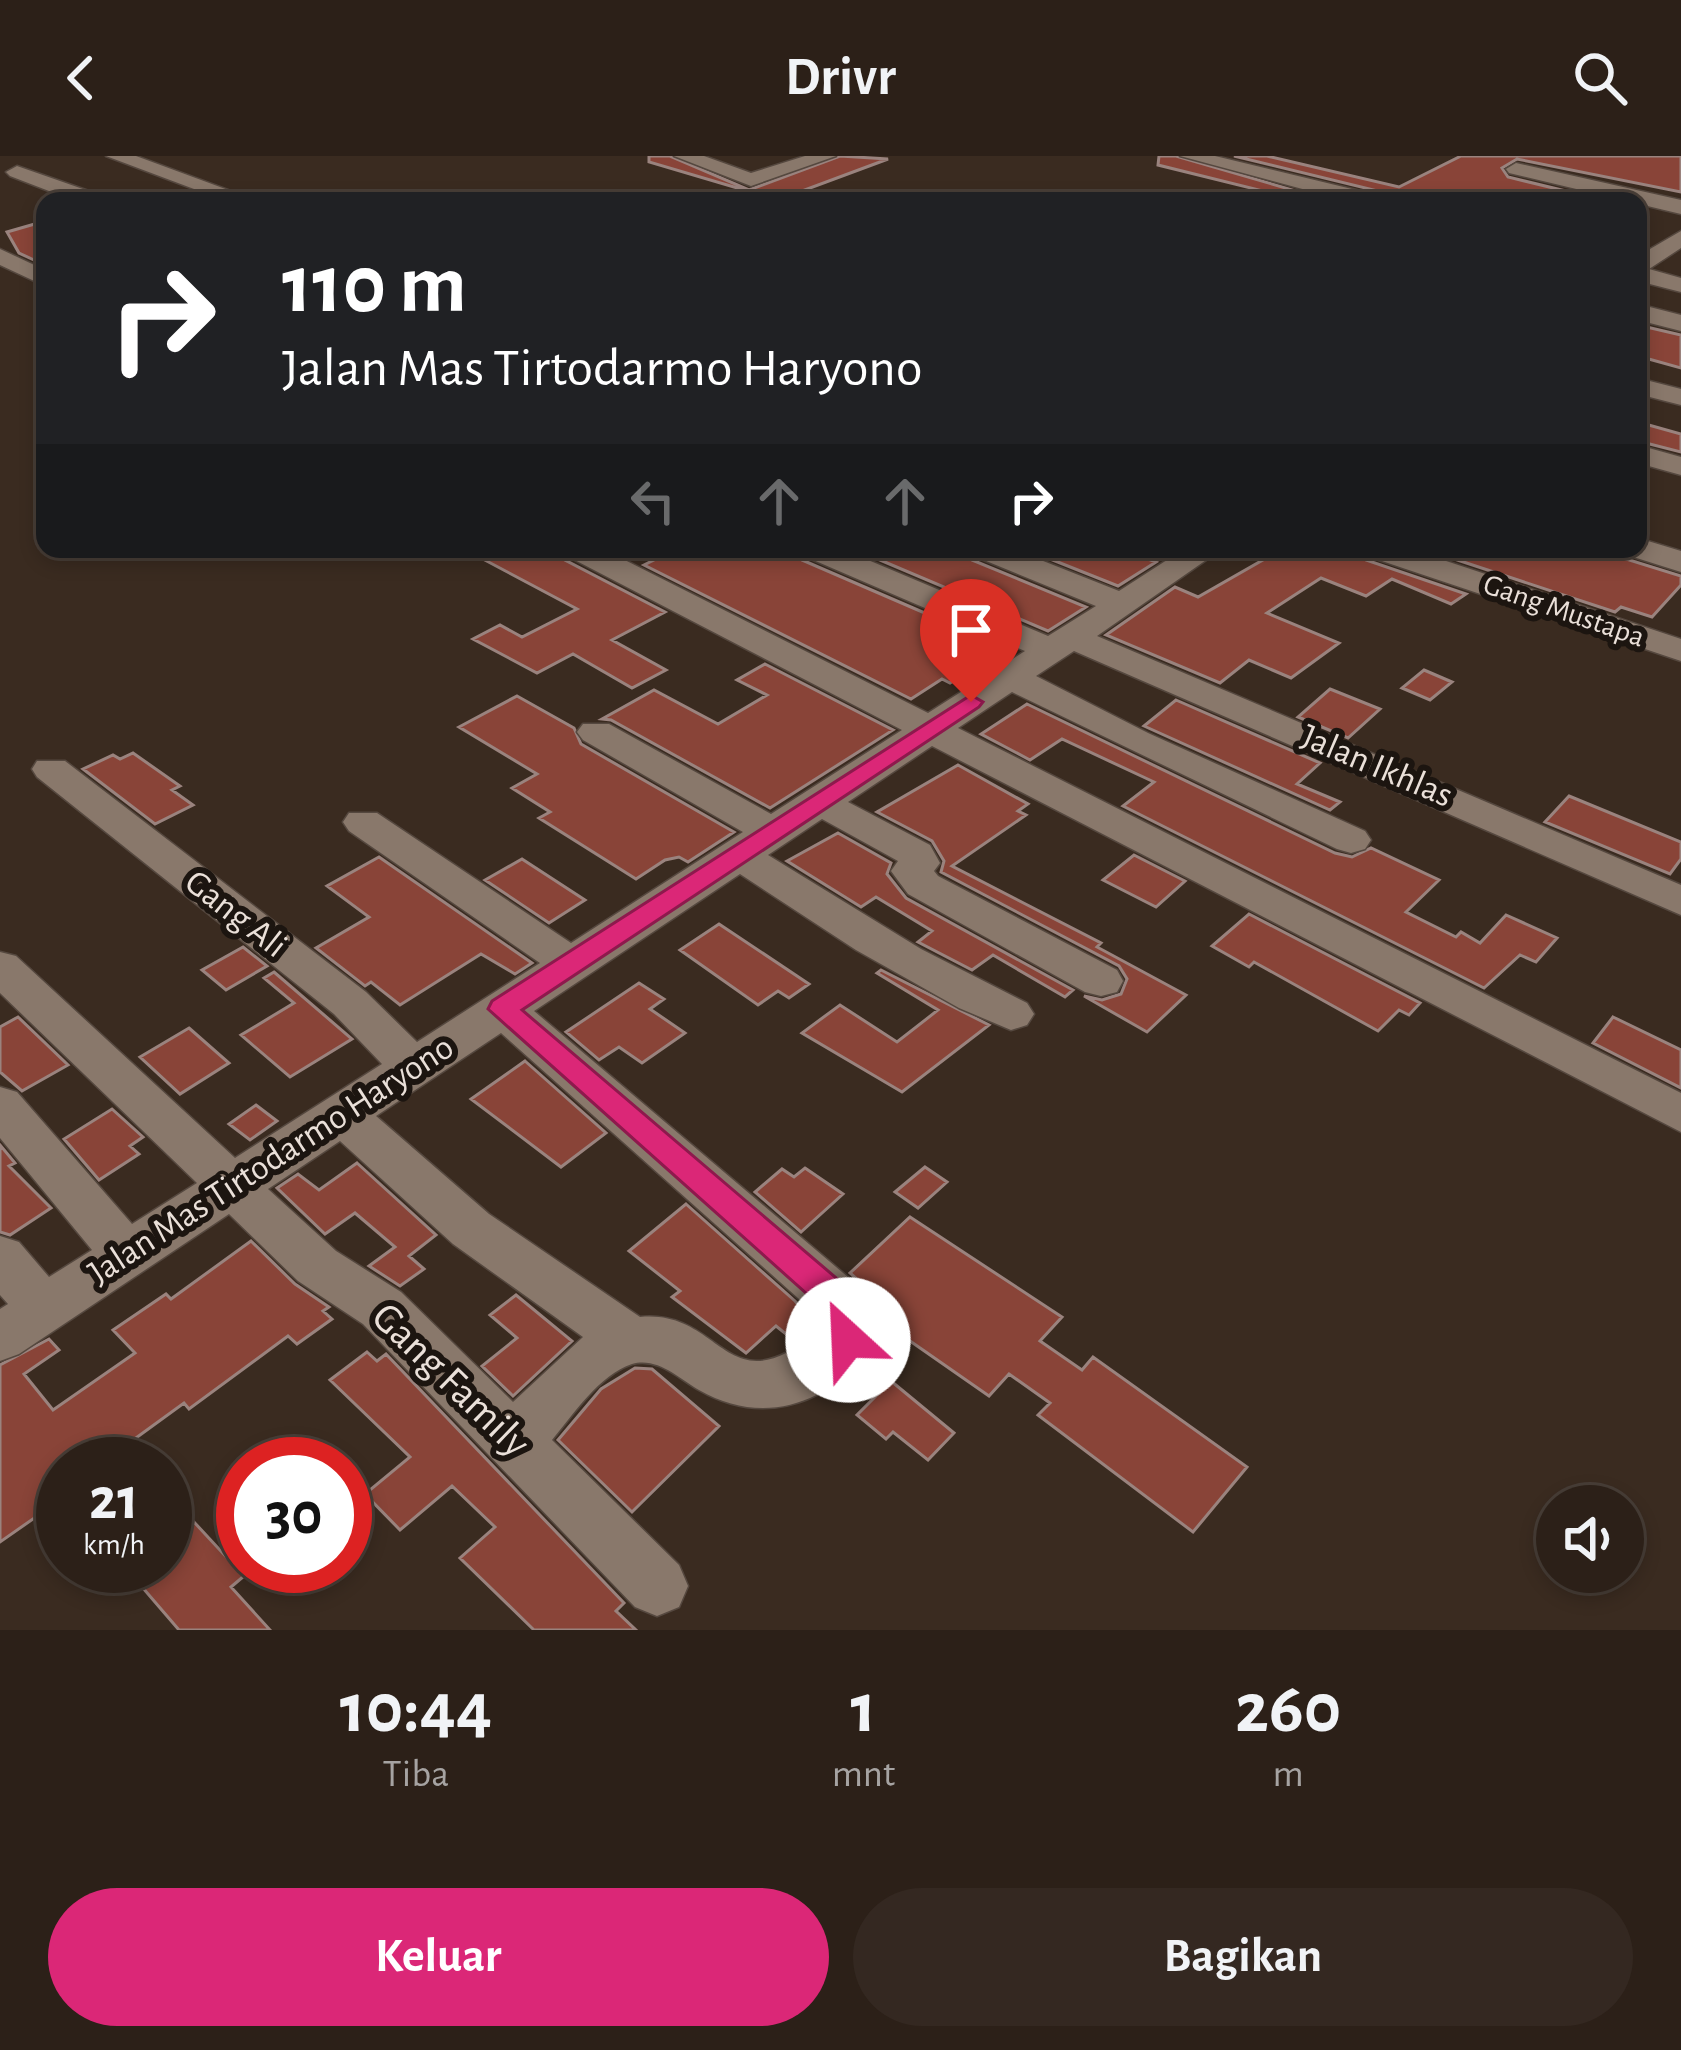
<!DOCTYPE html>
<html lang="id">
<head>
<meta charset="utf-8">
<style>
	:root { --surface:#2c2018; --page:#342821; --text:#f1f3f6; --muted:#a6a3a2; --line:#483e37; --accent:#db2777 }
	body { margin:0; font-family:"Alegreya Sans",sans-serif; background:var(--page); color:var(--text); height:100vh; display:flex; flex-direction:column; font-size:45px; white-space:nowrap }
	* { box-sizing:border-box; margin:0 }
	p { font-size:39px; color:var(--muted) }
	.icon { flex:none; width:66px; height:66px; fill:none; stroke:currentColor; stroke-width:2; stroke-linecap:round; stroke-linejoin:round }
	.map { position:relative; height:1474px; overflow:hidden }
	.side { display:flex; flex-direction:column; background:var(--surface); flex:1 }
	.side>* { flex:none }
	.guide { position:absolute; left:36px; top:36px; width:1611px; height:366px; border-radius:24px; box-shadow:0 6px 18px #0003,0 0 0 3px var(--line); background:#202124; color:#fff; overflow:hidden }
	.fabs { position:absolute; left:1536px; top:1329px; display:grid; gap:24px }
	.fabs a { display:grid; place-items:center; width:108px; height:108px; border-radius:50%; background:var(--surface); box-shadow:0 6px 18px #0003,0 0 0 3px var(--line); font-size:60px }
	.speed { position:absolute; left:36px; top:1281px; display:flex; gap:24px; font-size:60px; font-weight:700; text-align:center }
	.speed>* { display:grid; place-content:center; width:156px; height:156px; border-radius:50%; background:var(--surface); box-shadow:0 6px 18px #0003,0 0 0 3px var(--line); line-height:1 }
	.speed small { font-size:30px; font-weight:400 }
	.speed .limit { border:18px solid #d22; background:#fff; color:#111 }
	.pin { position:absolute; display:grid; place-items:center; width:102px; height:102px; color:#fff; margin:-123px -51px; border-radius:50% 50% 50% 0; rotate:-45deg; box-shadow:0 0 12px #0007 }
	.pin .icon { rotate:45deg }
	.me { position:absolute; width:132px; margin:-66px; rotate:335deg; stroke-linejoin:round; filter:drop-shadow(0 0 9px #0008) }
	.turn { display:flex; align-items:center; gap:42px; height:252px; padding:0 48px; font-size:54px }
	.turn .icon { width:156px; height:156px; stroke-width:2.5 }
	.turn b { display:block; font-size:84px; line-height:102px }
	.lanes { display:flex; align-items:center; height:114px; padding:0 48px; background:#0003; justify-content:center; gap:60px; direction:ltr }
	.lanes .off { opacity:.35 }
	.eta { display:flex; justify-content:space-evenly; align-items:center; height:204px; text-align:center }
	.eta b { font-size:72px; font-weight:600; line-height:84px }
	.action { display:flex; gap:24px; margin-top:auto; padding:24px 48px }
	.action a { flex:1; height:138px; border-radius:72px; background:var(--accent); color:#fff; font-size:48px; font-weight:600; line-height:138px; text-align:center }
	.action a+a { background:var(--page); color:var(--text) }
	header { display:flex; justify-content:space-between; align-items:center; height:156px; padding:0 48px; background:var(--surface); font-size:54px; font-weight:600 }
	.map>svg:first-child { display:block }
</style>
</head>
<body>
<header><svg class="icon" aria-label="back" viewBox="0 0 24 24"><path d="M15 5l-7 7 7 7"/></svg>Drivr<svg class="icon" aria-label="search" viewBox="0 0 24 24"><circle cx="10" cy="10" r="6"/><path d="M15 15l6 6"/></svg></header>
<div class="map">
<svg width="1681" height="1474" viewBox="0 0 1681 1474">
	<rect width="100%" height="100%" fill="#3a2b20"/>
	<!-- building -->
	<path fill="#894438" stroke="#9a837e" stroke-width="3" d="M649 0H670L749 34 840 0 888 3 778 44 649 6Z
		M1159 0H1176L1330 45H1303L1158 9Z
		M1234 0H1267L1399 31 1461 0H1681V36L1517 3 1502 12 1508 21 1607 45H1388L1382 36Z
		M45 65V102L34 104 19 97 7 76Z
		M1638 169 1681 179V212L1638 200Z
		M1638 266 1681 278V296L1638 285Z
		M464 393H558L565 404 665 456 612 484 666 514 632 532 573 498 537 517 473 483 500 469 522 481 577 453Z
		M676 393 708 403 728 393H795L802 404 1015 496 1002 494 950 527 942 523 911 543 644 409Z
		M854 393H965L972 404 1086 451 1048 475Z
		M1025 393H1122L1156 406 1118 430Z
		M1282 393H1358L1366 404 1466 438 1451 448 1392 423 1366 440 1321 422 1267 457 1339 487 1291 522 1249 504 1220 527 1106 479 1175 431 1198 441Z
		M1424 393H1619L1626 403 1681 420V429L1652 461 1621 451 1615 456Z
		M765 508 893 574 770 652 611 564 602 563 654 534 718 568 767 539 737 524Z
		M1424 514 1452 526 1430 544 1402 532Z
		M1330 533 1380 553 1348 582 1298 561Z
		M517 540 574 572 581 588 734 676 688 706 679 701 665 704 636 723 539 662 550 656 512 632 537 618 459 571Z
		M1176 544 1320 607 1297 628 1340 646 1330 654 1144 570Z
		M1027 548 1335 697 1352 701 1371 692 1439 724 1406 756 1456 781 1461 776 1480 787 1506 759 1557 782 1536 806 1520 799 1484 832 1123 650 1154 626 1062 583 1030 604 981 578Z
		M133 597 180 630 172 634 193 649 155 668 83 613 113 599 120 603Z
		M958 609 1028 648 1018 655 1026 659 952 710 1101 787 1097 791 1186 839 1147 876 1084 840 1102 844 1121 838 1127 823 1119 810 941 716 944 705 932 685 877 656Z
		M1569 640 1681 686V703L1670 718 1545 666Z
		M838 677 891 707 887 718 906 742 1073 834 1065 841 993 799 972 814 918 786 932 775 876 741 861 751 787 705Z
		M1134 699 1185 725 1156 751 1103 724Z
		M379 701 532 807 515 818 481 798 400 849 371 826 365 830 316 792 369 761 327 730Z
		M522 703 585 744 549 767 485 724Z
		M1249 758 1420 847 1409 859 1399 854 1378 875 1254 806 1249 811 1212 790Z
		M719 768 809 828 789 842 778 835 758 849 680 794Z
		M243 791 267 810 226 834 202 814Z
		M881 814 989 869 902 936 802 877 840 849 897 886 938 854 877 817Z
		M274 816 352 883 290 921 241 879 294 847 264 822Z
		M639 827 664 843 650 853 685 877 642 907 619 891 599 904 566 876Z
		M18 861 68 909 22 935 0 916V871Z
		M1613 861 1681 894V932L1593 887Z
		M189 872 229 907 180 938 140 901Z
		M525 905 606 977 561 1011 471 943Z
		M256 949 277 965 250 984 229 968Z
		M112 953 143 981 130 990 139 998 99 1024 64 983Z
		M0 989 15 1007 9 1010 51 1052 10 1079 0 1076Z
		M357 1007 436 1079 409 1100 424 1113 400 1130 369 1110 395 1091 355 1057 325 1078 277 1032 298 1018 319 1034Z
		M925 1011 947 1026 918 1052 895 1036Z
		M805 1012 843 1038 801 1076 755 1036 782 1013 794 1021Z
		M686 1048 795 1145 807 1159 786 1178 776 1170 746 1197 672 1141 680 1135 629 1095Z
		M910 1061 1062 1161 1040 1185 1082 1214 1093 1201 1247 1311 1193 1376 1038 1259 1050 1247 1009 1218 989 1240 877 1162 866 1131 850 1117Z
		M251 1085 295 1128 329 1151 323 1155 332 1163 297 1188 288 1180 189 1253 184 1247 118 1295 130 1308H63V1342L0 1386V1209L49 1183 59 1194 24 1218 53 1254 135 1197 113 1174 166 1138 171 1143Z
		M516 1139 572 1185 513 1240 482 1210 517 1182 490 1159Z
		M367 1196 377 1205 386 1198 624 1447 616 1455 636 1474H534L460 1402 495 1371 452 1330 400 1374 365 1338 410 1301 330 1224Z
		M635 1212 652 1213 719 1270 632 1356 558 1284 601 1233Z
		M891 1225 954 1277 928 1304 893 1276 886 1283 857 1259Z
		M165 1347 187 1372 194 1366 244 1420 231 1431 270 1474H179L124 1410H165Z"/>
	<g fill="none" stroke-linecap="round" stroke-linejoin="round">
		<defs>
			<path id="minor" d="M106 0H136L258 45H226Z
				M674 0H704L751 17 805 0H836L751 30Z
				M1180 0H1215L1381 40 1384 45H1347Z
				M1516 7 1681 44V58L1509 17 1506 13Z
				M17 10 103 40 106 45H75L10 20 6 16Z
				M1681 75V92L1649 113 1681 122V136L1638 125V100Z
				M0 93 45 114V130L0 109Z
				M1638 148 1681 159V175L1638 164Z
				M1638 222 1681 233V249L1638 238Z
				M1638 289 1681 301V319L1638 307Z
				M1638 382 1681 395V416L1627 399 1623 393H1638Z
				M562 393H603L928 557 1025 495 804 400 799 393H842L1048 480 1096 450 974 400 969 393H1013L1119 435 1184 393H1222L1097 480 1681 729V759L1074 495 1036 520 1148 577 1365 675 1371 684 1365 693 1351 697 1337 693 1012 536 958 572 1681 937V976L932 590 848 646 930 689 940 707 934 715 938 720 1117 814 1123 825 1117 836 1101 840 1085 836 908 738 891 715 898 705 822 663 768 699 921 793 1027 847 1034 858 1027 869 1011 874 959 852 856 794 740 718 534 855 862 1133C873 1154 882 1183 864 1202 819 1252 758 1268 699 1234 678 1222 658 1201 632 1208 600 1218 572 1260 552 1284L679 1409 688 1430 679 1451 657 1460 635 1451 363 1168 298 1125 229 1058 19 1198 0 1205V1153L8 1148 0 1139V1080L19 1086 49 1121 92 1094 0 982V931L17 936 132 1068 197 1027 0 837V796L16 800 235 1002 382 908 334 858 37 621 32 613 37 605H65L366 836 417 886 540 807 349 675 343 666 349 657H377L571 787 743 676 583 584 577 576 583 568H609L771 658 902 574 567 400ZM501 877 817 1159 819 1174C725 1254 724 1153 640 1161L489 1058 376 960ZM340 985 453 1088 583 1181 513 1246 401 1136 336 1095 268 1033Z
				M1362 393H1410L1681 483V505L1367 400Z"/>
		</defs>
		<!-- minor casing -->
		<use href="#minor" stroke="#55483f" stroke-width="3"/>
		<!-- minor -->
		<use href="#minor" fill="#89786b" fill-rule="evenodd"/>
	</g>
	<!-- route -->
	<path fill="#db2777" stroke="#8e194d" stroke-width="3" d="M971 539 983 546 979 551 522 854 855 1138 866 1184 860 1194 848 1199 835 1194 826 1155 488 853 492 845Z"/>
	<g text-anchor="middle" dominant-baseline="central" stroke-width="12" stroke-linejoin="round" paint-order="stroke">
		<!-- far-street labels -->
		<g font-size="30" fill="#eae0d9" stroke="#1c1510">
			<text transform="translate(1564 455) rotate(19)">Gang Mustapa</text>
		</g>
		<!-- street labels -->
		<g font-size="36" fill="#eae0d9" stroke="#1c1510">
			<text transform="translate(1377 610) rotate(23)">Jalan Ikhlas</text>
			<text transform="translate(236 758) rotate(38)">Gang Ali</text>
			<text transform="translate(271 1004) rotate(-33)">Jalan Mas Tirtodarmo Haryono</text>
		</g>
		<!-- near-street labels -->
		<g font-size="42" fill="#eae0d9" stroke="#1c1510">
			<text transform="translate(451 1224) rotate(44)">Gang Family</text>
		</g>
	</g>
</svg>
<div class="fabs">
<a><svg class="icon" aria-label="sound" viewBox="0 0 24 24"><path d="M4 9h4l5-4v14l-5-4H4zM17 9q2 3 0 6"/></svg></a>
</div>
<div class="speed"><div>21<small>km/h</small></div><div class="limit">30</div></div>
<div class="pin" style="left:971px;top:546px;background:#d93025"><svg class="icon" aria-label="arrive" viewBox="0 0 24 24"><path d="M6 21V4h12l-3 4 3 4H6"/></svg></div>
<svg class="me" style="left:848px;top:1184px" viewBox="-20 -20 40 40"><circle r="19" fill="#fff"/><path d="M0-13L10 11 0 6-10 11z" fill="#db2777"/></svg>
<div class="guide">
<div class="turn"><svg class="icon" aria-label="right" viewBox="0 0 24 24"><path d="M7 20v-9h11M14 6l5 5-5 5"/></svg><div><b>110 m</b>Jalan Mas Tirtodarmo Haryono</div></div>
<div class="lanes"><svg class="icon off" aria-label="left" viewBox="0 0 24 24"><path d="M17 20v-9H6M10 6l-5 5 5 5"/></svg><svg class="icon off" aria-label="ahead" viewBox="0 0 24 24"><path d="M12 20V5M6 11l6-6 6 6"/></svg><svg class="icon off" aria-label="ahead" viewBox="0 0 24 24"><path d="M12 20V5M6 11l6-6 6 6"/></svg><svg class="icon" aria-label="right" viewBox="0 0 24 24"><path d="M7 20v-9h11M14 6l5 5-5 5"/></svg></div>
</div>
</div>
<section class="side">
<div class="eta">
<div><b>10:44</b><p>Tiba</p></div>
<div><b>1</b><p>mnt</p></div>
<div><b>260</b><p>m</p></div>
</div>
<div class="action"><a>Keluar</a><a>Bagikan</a></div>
</section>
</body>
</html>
